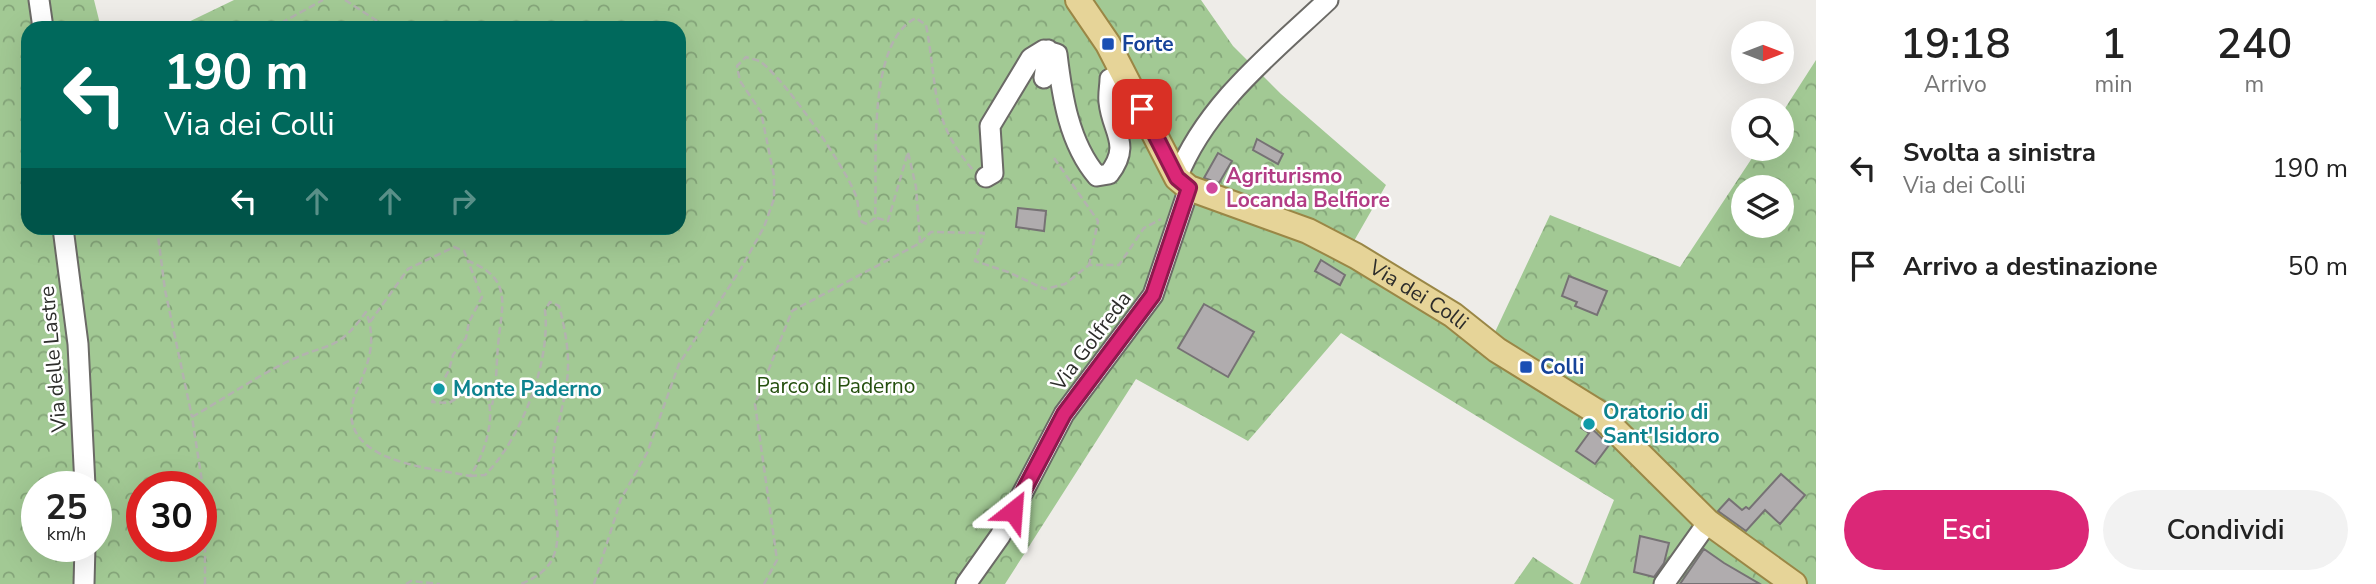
<!DOCTYPE html>
<html lang="it">
<head>
<meta charset="utf-8">
<style>
	:root { --surface:#fff; --page:#f2f2f2; --text:#222; --muted:#767676; --accent:#db2777 }
	body { margin:0; font-family:"Nunito Sans",sans-serif; background:var(--page); color:var(--text); height:100vh; display:flex; flex-direction:column; font-size:26px; white-space:nowrap }
	* { box-sizing:border-box; margin:0 }
	p { font-size:23px; color:var(--muted) }
	.icon { flex:none; width:38px; height:38px; fill:none; stroke:currentColor; stroke-width:2; stroke-linecap:round; stroke-linejoin:round }
	.map { position:relative; flex:1; overflow:hidden }
	.details { display:flex; flex-direction:column; background:var(--surface); width:560px }
	.details>* { flex:none }
	.hud { position:absolute; left:21px; top:21px; width:665px; height:214px; border-radius:21px; box-shadow:0 7px 28px #0002; background:#00695c; color:#fff; overflow:hidden }
	.needle { width:46px; rotate:90deg }
	.buttons { position:absolute; left:1731px; top:21px; display:grid; gap:14px }
	.buttons a { display:grid; place-items:center; width:63px; height:63px; border-radius:50%; background:var(--surface); box-shadow:0 7px 28px #0002; font-size:35px }
	.speed { position:absolute; left:21px; top:471px; display:flex; gap:14px; font-size:35px; font-weight:700; text-align:center }
	.speed>* { display:grid; place-content:center; width:91px; height:91px; border-radius:50%; background:var(--surface); box-shadow:0 7px 28px #0002; line-height:1 }
	.speed small { font-size:18px; font-weight:400 }
	.speed .limit { border:10px solid #d22; background:#fff; color:#111 }
	.pin { position:absolute; display:grid; place-items:center; width:60px; height:60px; color:#fff; margin:-30px; border-radius:14px; box-shadow:0 4px 10px #0006 }
	.me { position:absolute; width:77px; margin:-38px; rotate:28deg; stroke-linejoin:round; filter:drop-shadow(0 0 5px #0008) }
	.turn { display:flex; align-items:center; gap:24px; height:147px; padding:0 28px; font-size:32px }
	.turn .icon { width:91px; height:91px; stroke-width:2.5 }
	.turn b { display:block; font-size:49px; line-height:60px }
	.lanes { display:flex; align-items:center; height:66px; padding:0 28px; background:#0003; justify-content:center; gap:35px; direction:ltr }
	.lanes .off { opacity:.35 }
	.eta { display:flex; justify-content:space-evenly; align-items:center; height:119px; text-align:center }
	.eta b { font-size:42px; font-weight:600; line-height:49px }
	.action { display:flex; gap:14px; margin-top:auto; padding:14px 28px }
	.action a { flex:1; height:80px; border-radius:42px; background:var(--accent); color:#fff; font-size:28px; font-weight:600; line-height:80px; text-align:center }
	.action a+a { background:var(--page); color:var(--text) }
	ul { padding:0; list-style:none }
	li { display:flex; align-items:center; gap:21px; height:98px; padding:0 28px }
	li div { flex:1 }
	li b { display:block; font-size:26px }
	li em { font-style:normal }
	main { display:flex; flex:1; min-height:0 }
	.map>svg:first-child { display:block }
</style>
</head>
<body>
<main>
<div class="map">
<svg width="1816" height="584" viewBox="0 0 1816 584">
	<defs>
		<pattern id="forest-crowns" width="20" height="18" patternUnits="userSpaceOnUse" patternTransform="scale(1.75)"><rect width="20" height="18" fill="#a2c994"/><path d="M2 6a3 3 0 1 1 6 0M12 15a3 3 0 1 1 6 0" fill="none" stroke="#84a479"/></pattern>
	</defs>
	<rect width="100%" height="100%" fill="#eeece8"/>
	<!-- forest -->
	<path fill="url(#forest-crowns)" fill-rule="evenodd" d="M0 0H94L101 28H28V228H679V28H176L234 0H1201L1233 46 1281 94 1386 185 1354 241 1495 332 1550 215 1680 267 1758 149H1782V113L1816 60V584H1580L1614 500 1341 333 1248 441 1136 379 1005 584H0ZM1743 187H1782V226H1743ZM37 486H96V546H37ZM142 486H201V546H142Z
		M1533 557 1574 584H1514Z"/>
	<!-- building -->
	<path fill="#b0acae" stroke="#767274" stroke-width="2" d="M1257 139 1283 154 1278 164 1253 150Z
		M1218 153 1232 161 1219 183 1204 178Z
		M1018 208 1046 211 1044 231 1016 227Z
		M1321 260 1345 275 1340 285 1315 271Z
		M1569 276 1607 291 1597 315 1575 306 1577 302 1562 296Z
		M1204 304 1254 332 1228 377 1178 348Z
		M1585 422 1609 445 1595 464 1576 451 1589 433 1581 428Z
		M1781 474 1805 495 1780 524 1765 510 1746 531 1718 511 1729 499 1742 510 1746 507 1749 509Z
		M1640 536 1669 543 1664 563 1654 577 1634 572Z
		M1704 549 1724 563 1760 584H1680Z"/>
	<g fill="none" stroke-linecap="round" stroke-linejoin="round">
		<defs>
			<path id="minor" d="M39 0 43 28
				M1044 78 1048 50
				M986 177 993 173 990 126 1031 58 1044 50 1057 54C1062 96 1069 143 1097 176L1109 174C1132 144 1112 132 1109 102 1108 94 1110 86 1110 79L1123 73
				M1177 178C1206 104 1272 53 1328 0
				M63 228 78 344 85 486
				M84 584 85 546
				M966 584 1000 536 1064 414 1153 295 1189 188
				M1664 584 1708 522"/>
			<g id="major">
				<path id="s1" d="M1078 0 1108 44 1177 178 1189 188 1308 231 1356 256 1453 315 1497 350 1597 412 1708 522 1794 584"/>
			</g>
		</defs>
		<!-- minor casing -->
		<use href="#minor" stroke="#6b6a66" stroke-width="23"/>
		<!-- major casing -->
		<use href="#major" stroke="#9a8746" stroke-width="28"/>
		<!-- path -->
		<path stroke="#b3b2af" stroke-width="2.5" stroke-dasharray="7 3.5" stroke-linecap="butt" d="M345 0 388 28
			M272 28 323 0
			M1054 158 1098 221 1089 265
			M877 218 888 221 908 152 916 187 920 243
			M157 228 165 290 192 417
			M370 322 408 269 454 247 464 251 468 261C515 279 501 307 498 346 496 367 497 385 492 405
			M470 476 485 475C521 439 551 362 545 310L550 302 559 306C566 332 571 360 566 387 562 414 553 437 553 466 552 490 562 531 555 552 550 569 537 577 521 584
			M205 584V501L192 417C225 398 257 376 291 360 330 342 337 352 366 312 377 341 369 362 357 390 327 461 426 467 470 476 484 456 497 417 486 393L471 389 449 403 432 402 449 370 453 355 466 338 469 322 482 297 468 261
			M406 584 411 581 440 584
			M594 584 621 499 647 453 679 364 740 270 764 227 774 199V176L761 112 740 81 737 66 746 57C751 59 758 60 761 62 786 81 845 166 856 196 859 204 857 212 862 222L867 224 875 218C878 167 865 43 916 18L926 25C938 86 929 119 973 170
			M764 584 777 560 755 404 792 311 920 243 931 232 984 233 975 261 1008 272 1045 289 1065 284 1089 265H1119L1144 228 1161 219"/>
		<!-- minor -->
		<use href="#minor" stroke="#fff" stroke-width="19"/>
		<!-- major -->
		<use href="#major" stroke="#e6d498" stroke-width="24"/>
	</g>
	<g fill="none" stroke-linecap="round" stroke-linejoin="round">
		<defs>
			<path id="route" d="M1013 511 1064 414 1153 295 1189 188 1177 178 1142 109"/>
		</defs>
		<!-- route casing -->
		<use href="#route" stroke="#8e194d" stroke-width="18"/>
		<!-- route -->
		<use href="#route" stroke="#db2777" stroke-width="12"/>
	</g>
	<!-- markers -->
	<g fill="#1a4fb4" stroke="#fff" stroke-width="2.5">
		<rect x="1101" y="37" width="14" height="14" rx="3.5"/>
		<rect x="1519" y="360" width="14" height="14" rx="3.5"/>
	</g>
	<circle fill="#d1479c" stroke="#fff" stroke-width="2.5" cx="1212" cy="188" r="7"/>
	<g fill="#0f9aa8" stroke="#fff" stroke-width="2.5">
		<circle cx="439" cy="389" r="7"/>
		<circle cx="1589" cy="424" r="7"/>
	</g>
	<g text-anchor="middle" dominant-baseline="central" stroke-width="5" stroke-linejoin="round" paint-order="stroke">
		<!-- transit labels -->
		<g font-size="21" font-weight="bold" fill="#164399" stroke="#fff" text-anchor="start">
			<text x="1122" y="44">Forte</text>
			<text x="1540" y="367">Colli</text>
		</g>
		<!-- hotel labels -->
		<g font-size="21" font-weight="bold" fill="#b23c85" stroke="#fff" text-anchor="start">
			<text x="1226" y="176">Agriturismo<tspan x="1226" dy="24">Locanda Belfiore</tspan></text>
		</g>
		<!-- street labels -->
		<g font-size="21" fill="#2d2d2b" stroke="#fff">
			<text stroke="none"><textPath href="#s1" startOffset="474">Via dei Colli</textPath></text>
			<text transform="translate(1091 341) rotate(-53)">Via Golfreda</text>
			<text transform="translate(53 359) rotate(-95)">Via delle Lastre</text>
		</g>
		<!-- park labels -->
		<g font-size="21" fill="#244f0d" stroke="#fff">
			<text x="836" y="386">Parco di Paderno</text>
		</g>
		<!-- culture labels -->
		<g font-size="21" font-weight="bold" fill="#0d838f" stroke="#fff" text-anchor="start">
			<text x="453" y="389">Monte Paderno</text>
			<text x="1603" y="412">Oratorio di<tspan x="1603" dy="24">Sant'Isidoro</tspan></text>
		</g>
	</g>
</svg>
<div class="buttons">
<a><svg class="needle" viewBox="-14 -14 28 28"><path d="M0-13l5 13h-10z" fill="#e53935"/><path d="M0 13l5-13h-10z" fill="#767676"/></svg></a>
<a><svg class="icon" aria-label="search" viewBox="0 0 24 24"><circle cx="10" cy="10" r="6"/><path d="M15 15l6 6"/></svg></a>
<a><svg class="icon" aria-label="layers" viewBox="0 0 24 24"><path d="M12 4l9 5-9 5-9-5zM3 14l9 5 9-5"/></svg></a>
</div>
<div class="speed"><div>25<small>km/h</small></div><div class="limit">30</div></div>
<div class="pin" style="left:1142px;top:109px;background:#d93025"><svg class="icon" aria-label="arrive" viewBox="0 0 24 24"><path d="M6 21V4h12l-3 4 3 4H6"/></svg></div>
<svg class="me" style="left:1013px;top:511px" viewBox="-20 -20 40 40"><path d="M0-17L14 15 0 8-14 15z" fill="#db2777" stroke="#fff" stroke-width="4"/></svg>
<div class="hud">
<div class="turn"><svg class="icon" aria-label="left" viewBox="0 0 24 24"><path d="M17 20v-9H6M10 6l-5 5 5 5"/></svg><div><b>190 m</b>Via dei Colli</div></div>
<div class="lanes"><svg class="icon" aria-label="left" viewBox="0 0 24 24"><path d="M17 20v-9H6M10 6l-5 5 5 5"/></svg><svg class="icon off" aria-label="ahead" viewBox="0 0 24 24"><path d="M12 20V5M6 11l6-6 6 6"/></svg><svg class="icon off" aria-label="ahead" viewBox="0 0 24 24"><path d="M12 20V5M6 11l6-6 6 6"/></svg><svg class="icon off" aria-label="right" viewBox="0 0 24 24"><path d="M7 20v-9h11M14 6l5 5-5 5"/></svg></div>
</div>
</div>
<section class="details">
<div class="eta">
<div><b>19:18</b><p>Arrivo</p></div>
<div><b>1</b><p>min</p></div>
<div><b>240</b><p>m</p></div>
</div>
<ul>
<li><svg class="icon" aria-label="left" viewBox="0 0 24 24"><path d="M17 20v-9H6M10 6l-5 5 5 5"/></svg><div><b>Svolta a sinistra</b><p>Via dei Colli</p></div><em>190 m</em></li>
<li><svg class="icon" aria-label="arrive" viewBox="0 0 24 24"><path d="M6 21V4h12l-3 4 3 4H6"/></svg><div><b>Arrivo a destinazione</b></div><em>50 m</em></li>
</ul>
<div class="action"><a>Esci</a><a>Condividi</a></div>
</section>
</main>
</body>
</html>
